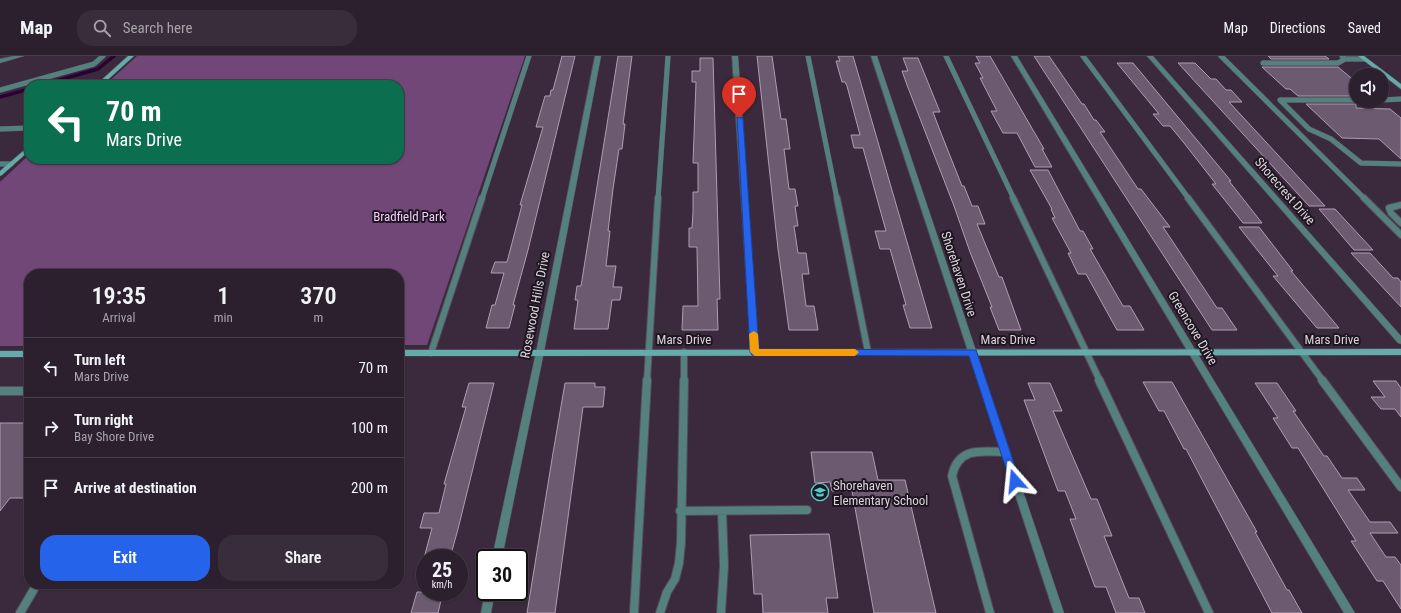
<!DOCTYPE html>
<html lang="en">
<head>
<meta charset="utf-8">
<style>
	:root { --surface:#2c202e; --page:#382d3a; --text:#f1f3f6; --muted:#a6a3aa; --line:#483e4a; --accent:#2563eb }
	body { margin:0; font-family:"Roboto Condensed",sans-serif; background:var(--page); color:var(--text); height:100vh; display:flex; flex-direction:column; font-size:15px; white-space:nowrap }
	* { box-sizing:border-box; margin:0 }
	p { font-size:13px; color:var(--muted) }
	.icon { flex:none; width:22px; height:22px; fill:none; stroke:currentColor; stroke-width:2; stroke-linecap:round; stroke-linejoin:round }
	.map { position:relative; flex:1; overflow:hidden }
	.details { position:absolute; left:24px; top:213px; width:380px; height:320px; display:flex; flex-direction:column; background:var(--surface); border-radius:16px; box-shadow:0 1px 3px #0004,0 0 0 1px var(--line) }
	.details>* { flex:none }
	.hud { position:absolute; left:24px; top:24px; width:380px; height:84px; border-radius:16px; box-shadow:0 1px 3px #0004,0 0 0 1px var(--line); background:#0b6e4f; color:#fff; overflow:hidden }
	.fabs { position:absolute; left:1349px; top:12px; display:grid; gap:8px }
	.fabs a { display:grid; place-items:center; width:40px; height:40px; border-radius:50%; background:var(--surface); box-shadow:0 1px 3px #0004,0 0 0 1px var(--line); font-size:20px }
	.speed { position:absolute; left:416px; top:493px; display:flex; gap:8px; font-size:20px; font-weight:700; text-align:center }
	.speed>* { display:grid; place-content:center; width:52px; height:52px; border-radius:50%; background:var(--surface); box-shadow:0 1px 3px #0004,0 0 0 1px var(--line); line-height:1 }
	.speed small { font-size:10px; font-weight:400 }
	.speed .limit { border:2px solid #111; border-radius:6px; background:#fff; color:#111 }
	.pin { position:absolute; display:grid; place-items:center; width:34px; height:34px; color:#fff; margin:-41px -17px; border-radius:50% 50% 50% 0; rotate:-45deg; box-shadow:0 0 4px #0007 }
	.pin .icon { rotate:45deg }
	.me { position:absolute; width:44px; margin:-22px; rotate:342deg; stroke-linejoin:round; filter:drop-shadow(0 0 3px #0008) }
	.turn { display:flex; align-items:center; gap:14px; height:84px; padding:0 16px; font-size:18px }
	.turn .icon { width:52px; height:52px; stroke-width:2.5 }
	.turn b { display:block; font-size:28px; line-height:34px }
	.eta { display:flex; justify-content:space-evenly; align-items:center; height:68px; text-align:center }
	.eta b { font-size:24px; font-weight:600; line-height:28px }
	.primary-button { display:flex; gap:8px; margin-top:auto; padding:8px 16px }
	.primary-button a { flex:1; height:46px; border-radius:16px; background:var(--accent); color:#fff; font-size:16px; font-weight:600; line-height:46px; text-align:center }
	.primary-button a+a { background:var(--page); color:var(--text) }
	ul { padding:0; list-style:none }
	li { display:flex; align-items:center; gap:12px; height:60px; padding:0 16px; border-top:1px solid var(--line) }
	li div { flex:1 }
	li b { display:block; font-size:15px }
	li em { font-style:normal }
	header { display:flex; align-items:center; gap:24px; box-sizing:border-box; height:56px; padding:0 20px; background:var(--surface); border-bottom:1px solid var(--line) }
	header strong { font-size:19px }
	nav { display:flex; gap:22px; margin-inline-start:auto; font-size:14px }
	.search { width:280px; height:36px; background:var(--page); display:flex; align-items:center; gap:10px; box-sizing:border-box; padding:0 14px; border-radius:16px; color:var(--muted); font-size:15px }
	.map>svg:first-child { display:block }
</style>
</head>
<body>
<header>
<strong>Map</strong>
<div class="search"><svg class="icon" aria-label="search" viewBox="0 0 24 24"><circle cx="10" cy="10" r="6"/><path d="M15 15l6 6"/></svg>Search here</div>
<nav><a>Map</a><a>Directions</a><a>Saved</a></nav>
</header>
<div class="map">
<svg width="1401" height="557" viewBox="0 0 1401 557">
	<rect width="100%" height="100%" fill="#3b2a3e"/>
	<!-- green -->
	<path fill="#704777" d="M137 0H525L427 289H399V218H29V290H0V126L29 99V103H399V29H105Z"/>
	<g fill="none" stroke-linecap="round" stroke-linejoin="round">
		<!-- stream -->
		<path stroke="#2b0034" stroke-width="3.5" d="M42 29 98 13 114 0
			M0 41 29 33"/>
	</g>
	<!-- building -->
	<path fill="#6c5a70" stroke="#b09bb3" d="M562 0H575L528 194 513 249H515L509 272H486L492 249H495L504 217H491L495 206H507L522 149H520L543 71H536L545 40H550L551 34H553Z
		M618 0H632L623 68H625L622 93H619L613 133 608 175H610L606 210H616L613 231H622L620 244H612L608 273H574L578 244H575L577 230H581Z
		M757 0H772L781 63H786L790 93H784L789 133H795L798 150H795L798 170H794L798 197H806L809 218H802L806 250H814L818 274H789L778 193Z
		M838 0H853L932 272H910L903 249H906L890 193H880L875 175H886L863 92H854L851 79H860L847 30 845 26H842L836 5H840Z
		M976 0H990L1044 93H1042L1052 111H1035L1017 77H1003L991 55H997L980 22H983L975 7H980Z
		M1034 0H1049L1082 48H1084L1094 64H1096L1105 76H1100L1138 133H1141L1170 171H1163L1217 252H1222L1237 274H1212Z
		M1268 0H1325L1329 3H1271Z
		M700 2H713L720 243H717L718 274H682L683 250H698L697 191H689V172H692L693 156V136H698V107H693L696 26H692V15H700Z
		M903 2H918L940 56H933L939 72 962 130H964L972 150H978L985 168H977L999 221H1002L1021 274H999L990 251H992L970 196 954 150 907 29 902 15H908Z
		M1117 7H1133L1231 125H1229L1262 167H1243L1212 128H1216L1184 87 1170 70H1163L1153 58H1159Z
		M1178 7H1195L1211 23H1216L1226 34H1231L1242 46H1229L1325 150H1309Z
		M1262 11H1338L1356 26V40H1298L1290 33H1286Z
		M1306 48H1356V52L1390 53 1401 62V103L1379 83 1342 82Z
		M1030 114H1048L1080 175H1083L1093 193H1090L1123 250H1130L1144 274H1117L1086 218H1078L1068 197H1071L1052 162H1055L1051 153H1052Z
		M1319 153H1335L1373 194H1354Z
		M1239 171H1259L1293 215H1291L1339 272H1317L1273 220H1278Z
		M1351 197H1370L1393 222H1398L1401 226V251Z
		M1373 325H1396L1401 332V361L1395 353H1381L1371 341H1385Z
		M1143 326H1172L1257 476H1255L1287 534H1289L1302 557H1272L1186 393H1184L1164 355H1159Z
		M469 327H494L458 473 450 502H424L432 472H420L424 457H439L446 428H444L466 351H462Z
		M565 327H595V331H605L603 351H583L555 557H527L553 397Z
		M1028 327H1050L1062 355H1053L1091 443H1097L1112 480H1104L1129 542H1139L1145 557H1116L1106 531H1095L1070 463H1076L1065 435H1058L1024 344H1035Z
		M1255 327H1277L1296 355H1293L1324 400H1327L1342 422H1357L1365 434H1348L1370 466H1390L1398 477H1370L1386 501H1395L1401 509V553L1383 525H1377L1351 485H1356L1298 392H1292L1273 362H1278Z
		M0 367H29V442H10L0 455Z
		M811 396H872L878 424H905L936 557H874L852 435H832L830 426 815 427Z
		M829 478 838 542H826L828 557H763L762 538H754L750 479Z
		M417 536H443L438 557H411Z"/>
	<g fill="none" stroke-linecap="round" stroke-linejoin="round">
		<defs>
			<path id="lane-far2" d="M808 0 837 143
				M946 0 1014 143
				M1083 0 1189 143
				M1221 0 1365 143
				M1342 0 1345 3H1364
				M1263 7H1338L1345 3
				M0 34 94 8 103 0
				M1356 44H1280L1309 73 1331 83 1361 107 1401 108
				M1382 44 1401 43
				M0 73 29 72
				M0 108H11
				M482 143 529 0
				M658 143 668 0"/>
			<path id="lane-far1" d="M837 142 868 296
				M1013 142 1100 325
				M1188 142 1323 325
				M1364 142 1401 179
				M1401 149 1389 152 1391 157 1401 167
				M431 297 482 142
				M647 325 658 142
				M684 325V296"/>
			<path id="lane" d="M1099 324 1209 557
				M1322 324 1401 431
				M0 335H29
				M680 455 807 454
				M20 557 37 528
				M634 557 647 324
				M660 557 667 536 675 523 679 507 681 487 684 324
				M721 557 724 510 722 455
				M990 557 952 420C958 391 981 395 1005 396"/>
			<path id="street" d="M14 0H24L0 7V3Z
				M595 0H601L544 296 502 502H492L536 296Z
				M732 0H738L759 296 758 298H752L751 296Z
				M871 0H877L1064 557H1054Z
				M1011 0H1017L1355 557H1344Z
				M1147 0H1153L1401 280V288L1398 287Z
				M485 535 495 536 491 557H481Z"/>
			<path id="secondary" d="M128 0H134L102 29H96Z
				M1358 0H1364L1401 28V33Z
				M29 90V95L2 119 0 120V115Z
				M1401 293V299L399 300V294Z
				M0 295H29V301H0Z"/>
		</defs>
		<!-- lane-far2 casing -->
		<use href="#lane-far2" stroke="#58485b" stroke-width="5.5"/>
		<!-- lane-far1 casing -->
		<use href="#lane-far1" stroke="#58485b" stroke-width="8"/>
		<!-- lane casing -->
		<use href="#lane" stroke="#58485b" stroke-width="10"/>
		<!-- street casing -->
		<use href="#street" stroke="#58485b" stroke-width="1"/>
		<!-- secondary casing -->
		<use href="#secondary" stroke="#58485b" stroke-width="1"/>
		<!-- lane-far2 -->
		<use href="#lane-far2" stroke="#54807e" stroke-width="5"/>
		<!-- lane-far1 -->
		<use href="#lane-far1" stroke="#54807e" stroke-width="6"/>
		<!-- lane -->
		<use href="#lane" stroke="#54807e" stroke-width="8"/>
		<!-- street -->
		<use href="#street" fill="#54807e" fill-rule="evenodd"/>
		<!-- secondary -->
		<use href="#secondary" fill="#63aca9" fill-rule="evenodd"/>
	</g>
	<!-- route -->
	<path fill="#2563eb" stroke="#184099" d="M737 61 743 62 759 293 976 294 1020 425 1019 428 1015 430 1011 428 1010 425 969 300 752 299 750 296Z"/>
	<!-- slow -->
	<path fill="#f59e0b" d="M754 275 758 278 759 293H855L859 296 855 300H755L750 296 749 278Z"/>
	<!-- icons -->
	<defs>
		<symbol id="school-ring" viewBox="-11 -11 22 22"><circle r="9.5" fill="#1d161f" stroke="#53cdca" stroke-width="1.5"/><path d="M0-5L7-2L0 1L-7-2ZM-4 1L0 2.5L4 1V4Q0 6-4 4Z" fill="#53cdca"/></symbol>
	</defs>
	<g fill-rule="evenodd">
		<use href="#school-ring" x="810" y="426" width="20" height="20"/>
	</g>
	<g text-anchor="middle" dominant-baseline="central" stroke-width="4" stroke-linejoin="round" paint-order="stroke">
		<!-- street labels -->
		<g font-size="13" fill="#dcd2de" stroke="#1d161f">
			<text transform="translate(1285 135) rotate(49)">Shorecrest Drive</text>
			<text transform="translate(959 218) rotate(72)">Shorehaven Drive</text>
			<text transform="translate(535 249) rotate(-79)">Rosewood Hills Drive</text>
			<text transform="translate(1193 272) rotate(59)">Greencove Drive</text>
			<text x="684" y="283">Mars Drive</text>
			<text x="1008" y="283">Mars Drive</text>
			<text x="1332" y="283">Mars Drive</text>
		</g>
		<!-- park labels -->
		<g font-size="13" fill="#f2c7f9" stroke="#1d161f">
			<text x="409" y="160">Bradfield Park</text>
		</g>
		<!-- poi labels -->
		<g font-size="13" fill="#dcd2de" stroke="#1d161f" text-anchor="start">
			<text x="833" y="429">Shorehaven<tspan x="833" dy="15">Elementary School</tspan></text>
		</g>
	</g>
</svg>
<div class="fabs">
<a><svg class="icon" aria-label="sound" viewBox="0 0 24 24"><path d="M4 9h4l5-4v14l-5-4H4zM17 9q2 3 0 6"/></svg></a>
</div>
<div class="speed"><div>25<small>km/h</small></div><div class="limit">30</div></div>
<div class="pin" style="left:739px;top:62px;background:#d93025"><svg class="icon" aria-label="arrive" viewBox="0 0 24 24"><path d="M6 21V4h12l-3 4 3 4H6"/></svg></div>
<svg class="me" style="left:1015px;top:425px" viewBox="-20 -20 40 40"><path d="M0-17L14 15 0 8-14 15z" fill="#2563eb" stroke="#fff" stroke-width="4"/></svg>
<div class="hud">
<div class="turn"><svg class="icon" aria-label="left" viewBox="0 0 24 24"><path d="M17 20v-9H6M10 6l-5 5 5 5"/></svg><div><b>70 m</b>Mars Drive</div></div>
</div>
<section class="details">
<div class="eta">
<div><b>19:35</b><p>Arrival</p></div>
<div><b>1</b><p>min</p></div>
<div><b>370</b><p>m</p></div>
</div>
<ul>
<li><svg class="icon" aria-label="left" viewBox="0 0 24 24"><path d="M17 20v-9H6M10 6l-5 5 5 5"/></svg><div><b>Turn left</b><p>Mars Drive</p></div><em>70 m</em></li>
<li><svg class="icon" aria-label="right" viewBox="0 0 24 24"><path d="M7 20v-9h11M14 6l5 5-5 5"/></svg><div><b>Turn right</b><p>Bay Shore Drive</p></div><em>100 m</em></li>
<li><svg class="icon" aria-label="arrive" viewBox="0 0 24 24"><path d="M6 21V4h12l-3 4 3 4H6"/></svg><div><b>Arrive at destination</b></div><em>200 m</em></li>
</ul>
<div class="primary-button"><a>Exit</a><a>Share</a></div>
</section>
</div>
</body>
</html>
